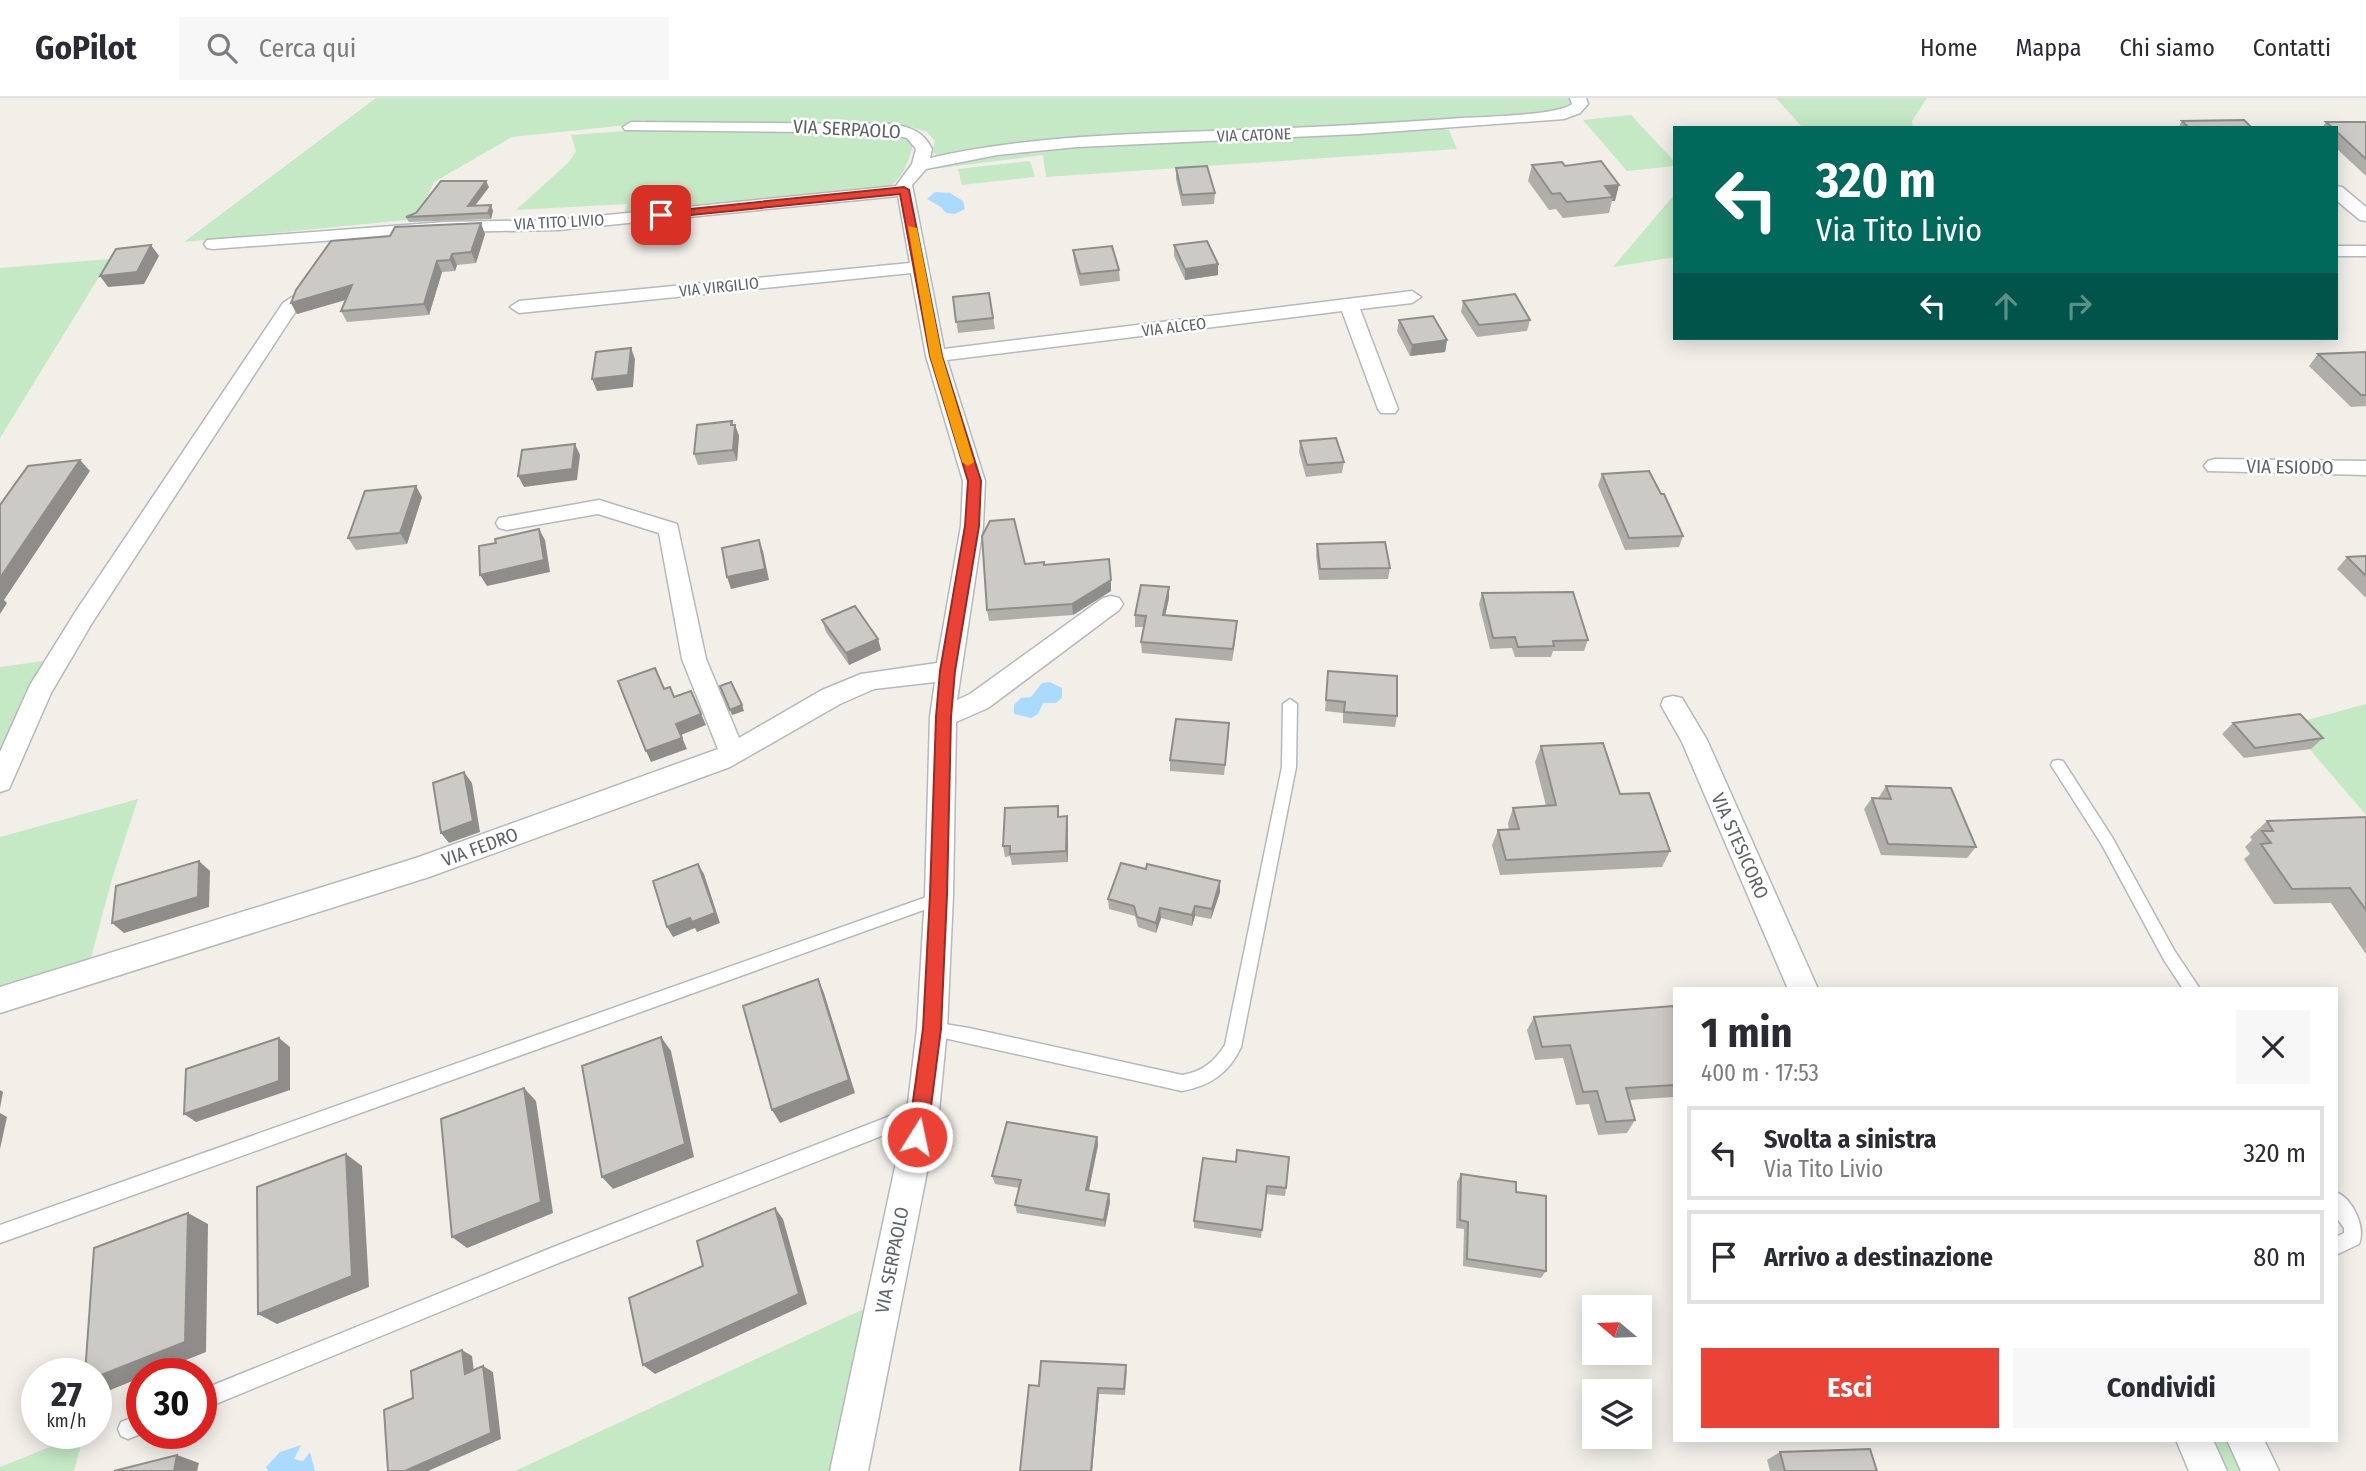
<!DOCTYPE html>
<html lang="it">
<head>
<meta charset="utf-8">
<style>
	:root { --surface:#fff; --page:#f7f7f7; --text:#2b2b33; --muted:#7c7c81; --line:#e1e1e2; --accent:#ea4335 }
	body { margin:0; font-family:"Fira Sans Condensed",sans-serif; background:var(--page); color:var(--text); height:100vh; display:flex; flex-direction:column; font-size:26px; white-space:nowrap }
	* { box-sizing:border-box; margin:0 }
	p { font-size:23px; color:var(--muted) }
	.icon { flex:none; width:38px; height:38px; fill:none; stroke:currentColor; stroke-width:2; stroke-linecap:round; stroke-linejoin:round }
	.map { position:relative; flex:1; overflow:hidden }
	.panel { position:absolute; left:1673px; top:889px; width:665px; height:455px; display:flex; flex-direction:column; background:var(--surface); border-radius:0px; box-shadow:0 4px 18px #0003 }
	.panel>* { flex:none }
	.banner { position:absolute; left:1673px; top:28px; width:665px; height:214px; border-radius:0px; box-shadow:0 4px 18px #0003; background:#00695c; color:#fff; overflow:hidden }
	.needle { width:46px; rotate:289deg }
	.buttons { position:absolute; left:1582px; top:1197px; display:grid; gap:14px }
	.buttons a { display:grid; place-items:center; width:70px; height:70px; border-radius:0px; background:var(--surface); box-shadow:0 4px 18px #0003; font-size:35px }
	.speed { position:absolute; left:21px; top:1260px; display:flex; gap:14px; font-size:35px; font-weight:700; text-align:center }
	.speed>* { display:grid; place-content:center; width:91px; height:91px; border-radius:50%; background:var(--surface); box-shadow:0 4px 18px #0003; line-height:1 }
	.speed small { font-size:18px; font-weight:400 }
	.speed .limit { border:10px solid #d22; background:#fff; color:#111 }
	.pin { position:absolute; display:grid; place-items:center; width:60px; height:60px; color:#fff; margin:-30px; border-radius:14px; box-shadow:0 4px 10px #0006 }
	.me { position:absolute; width:77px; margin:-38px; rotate:10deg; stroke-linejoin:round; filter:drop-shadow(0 0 5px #0008) }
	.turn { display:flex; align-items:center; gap:24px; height:147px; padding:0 28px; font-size:32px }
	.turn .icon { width:91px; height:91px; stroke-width:2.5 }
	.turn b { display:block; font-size:49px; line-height:60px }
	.lanes { display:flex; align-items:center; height:66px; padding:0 28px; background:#0003; justify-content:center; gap:35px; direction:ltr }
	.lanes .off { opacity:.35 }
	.round { display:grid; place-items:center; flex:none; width:74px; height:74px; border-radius:0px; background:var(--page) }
	.summary { display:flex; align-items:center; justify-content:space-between; height:119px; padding:0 28px }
	h1 { font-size:42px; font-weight:700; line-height:52px }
	.action { display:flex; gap:14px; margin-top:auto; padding:14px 28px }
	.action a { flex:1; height:80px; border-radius:0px; background:var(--accent); color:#fff; font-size:28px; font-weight:700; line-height:80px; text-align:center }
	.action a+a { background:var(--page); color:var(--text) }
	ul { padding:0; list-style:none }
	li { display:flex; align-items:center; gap:21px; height:94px; margin:0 14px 10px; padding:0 14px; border:4px solid var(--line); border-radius:0px }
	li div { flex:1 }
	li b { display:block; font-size:26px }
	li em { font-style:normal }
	header { display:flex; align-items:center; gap:42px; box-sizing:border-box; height:98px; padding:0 35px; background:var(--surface); border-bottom:2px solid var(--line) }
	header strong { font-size:33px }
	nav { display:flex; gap:38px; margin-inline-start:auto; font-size:24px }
	.search { width:490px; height:63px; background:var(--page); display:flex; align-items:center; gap:18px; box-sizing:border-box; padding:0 24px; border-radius:0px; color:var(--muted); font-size:26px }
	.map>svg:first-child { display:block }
</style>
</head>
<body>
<header>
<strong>GoPilot</strong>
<div class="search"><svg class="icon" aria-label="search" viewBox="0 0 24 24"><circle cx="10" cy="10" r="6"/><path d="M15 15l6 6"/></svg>Cerca qui</div>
<nav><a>Home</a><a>Mappa</a><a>Chi siamo</a><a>Contatti</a></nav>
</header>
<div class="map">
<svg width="2366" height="1373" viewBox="0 0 2366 1373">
	<rect width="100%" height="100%" fill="#f1efe8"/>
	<!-- green -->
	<path fill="#c5e8c5" d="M376 0H1570L1571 6 1553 14 1513 18 937 57 932 54 935 43 927 34 911 29 848 24 653 25 643 22 627 27 512 39 434 84 416 121 184 144Z
		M1776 0H1927L1912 23 1913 30H1803Z
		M1631 17 1675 64V68L1627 73 1583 22Z
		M1443 31 1449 32 1457 51 1046 79 1043 57 933 71 943 65 1082 47Z
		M640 32 888 33 908 39 913 45C910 62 903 81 887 90L624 117 627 106 516 112 569 64 576 53 571 37Z
		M1030 63 1035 79 962 87 958 71Z
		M1675 96V159L1613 169Z
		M110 161 0 340V170Z
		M43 563 0 651V569Z
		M2366 606V717L2289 627Z
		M138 701 112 781 89 867 0 894V739Z
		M868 1209 833 1373H515Z
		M84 1335 74 1373H0V1369Z
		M2207 1342H2229L2243 1373H2221Z"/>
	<!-- water -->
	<path fill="#aadaff" d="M935 94 950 95 963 103 965 111 955 116 946 115 941 109 927 101Z
		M1050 584 1062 590V600L1056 605H1043L1038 616 1031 620 1014 616V607L1021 600 1031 599 1042 585Z
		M301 1347 294 1361 303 1363 310 1354 315 1373H268L266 1369 280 1354Z"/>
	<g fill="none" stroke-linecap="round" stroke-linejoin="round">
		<defs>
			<path id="service" d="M1290 601 1297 606 1296 669 1241 949C1229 975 1210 988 1182 993L926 936 924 931 926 926 932 924 969 930 1182 977C1202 974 1214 964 1225 947L1282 669 1283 606Z
				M2058 662 2063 663 2112 739 2174 852 2200 891H2183L2164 862 2102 747 2051 667 2053 663Z
				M938 795 943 797 945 801 943 805 0 1145V1127Z
				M921 1006 927 1008 929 1014 927 1020 556 1166 201 1312V1292L556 1148Z
				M2336 1094C2353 1101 2366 1129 2359 1146L2336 1157V1139L2344 1135V1130L2336 1119Z
				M142 1316 143 1335 128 1341 121 1338 118 1331 121 1324Z"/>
			<path id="minor" d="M1570 0H1586L1588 6 1580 15 1564 21 1359 36 1077 49 997 57 926 71 912 87 944 251 1412 193 1421 199 1412 205 1360 211 1398 311 1395 315H1381L1378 311 1342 213 947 262 985 383 983 428 957 602 970 596 1103 500 1111 498 1119 500 1123 506 1119 512 988 610 956 624 953 797 947 931 939 1013 868 1373H830L907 1013 917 931 925 797 930 619 935 584 874 591 840 606 730 669 429 779 0 915V889L416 760 718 651 682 561 659 435 598 416 507 432 499 430 496 425 499 420 599 402 677 426 706 561 739 640 822 592 861 576 937 565 961 428 963 383 926 258 911 175 519 215 510 209 519 203 910 165 898 98 558 132 445 134 213 151 207 150 204 146 207 142 445 124 558 122 896 88 912 66 916 51 907 40 885 35 625 32 623 29 631 24 891 26C910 29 923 33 932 51L930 60C1024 39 1119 36 1214 33 1297 30 1380 26 1463 20 1484 19 1560 17 1572 6Z
				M2336 88 2342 89 2366 109V123L2360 122 2336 102Z
				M2336 148H2366V158H2336Z
				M292 199 301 205 92 525 51 595 9 691 0 694V654L30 587 76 513 283 205Z
				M2215 361 2366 363V377L2208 373 2204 368 2208 363Z
				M1673 598 1682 600 1707 642 1818 891H1788L1682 644 1661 607 1664 600Z
				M2176 1342H2213L2227 1373H2189Z
				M2227 1342H2264L2279 1373H2241Z"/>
		</defs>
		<!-- service casing -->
		<use href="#service" stroke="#b5b8bc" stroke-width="3"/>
		<!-- minor casing -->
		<use href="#minor" stroke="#b5b8bc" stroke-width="3"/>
		<!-- service -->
		<use href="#service" fill="#fff" fill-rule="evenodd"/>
		<!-- minor -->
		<use href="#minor" fill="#fff" fill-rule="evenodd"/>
	</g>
	<!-- wall -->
	<path fill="#afaea9" d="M2182 23 2252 30H2178Z
		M2326 24H2366V78L2336 50V30H2322Z
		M1601 63 1615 103H1612L1609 115 1563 120 1556 111 1549 112 1528 83 1532 67 1565 68Z
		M1176 70 1215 95 1214 106 1182 108 1176 81Z
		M489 89 475 108 493 113 491 121 409 124 406 119Z
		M485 136 476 165 457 167 455 173 442 174 429 217 347 224 341 213 346 202 297 216 291 205Z
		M1174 147 1218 166V177L1185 182 1174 158Z
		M1073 152 1119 172 1120 183 1080 188 1074 163Z
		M989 195 995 231 958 235 953 199Z
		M1463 203 1530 222 1527 233 1477 239 1461 214Z
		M1399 222 1447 242 1445 254 1410 258 1397 233Z
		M2366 254V308L2351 309 2309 268 2318 256Z
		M733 327H735L739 338 737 363 698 367 694 356Z
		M1300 343 1344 364 1342 375 1306 379 1299 354Z
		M1602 376 1683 438 1679 449 1625 452 1598 387Z
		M422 399 407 446 356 452 348 440Z
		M1317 446 1390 470 1388 481 1319 482 1316 457Z
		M2366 458V499H2365L2337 471 2347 459Z
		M1025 466 1044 467 1111 493 1073 517 989 523 987 512Z
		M1482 495 1588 542 1584 553H1553L1551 559H1515L1512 550 1490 551 1479 506Z
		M1169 500 1165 517 1236 535 1232 563 1142 555 1141 544 1144 529H1135V517Z
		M822 522 878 541 881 552 849 567 826 534Z
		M1328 573 1397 618 1395 629 1343 625V615L1325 613Z
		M2233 625 2323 640 2311 651 2244 660 2222 636Z
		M1229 636 1224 677 1170 673V662Z
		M1541 648 1620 696 1670 753 1662 769 1500 777 1492 747 1498 732H1509L1508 725 1513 710 1546 708 1535 664Z
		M1886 688 1976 749 1967 760 1881 757 1864 711 1872 700H1879V699Z
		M1058 708 1059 719 1067 718 1068 729V764L1012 767 1010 758 1005 759 1003 748Z
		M2366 719V856L2331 805 2274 806 2244 761 2250 756 2245 749 2252 742 2250 739 2267 723Z
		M1220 794 1211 821 1195 818 1192 828 1161 820 1156 835 1138 829 1135 818 1109 811 1108 801Z
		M1675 914V1002L1674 999 1629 1002 1635 1022 1627 1035 1598 1037 1589 1006 1576 1007 1563 960 1535 962 1527 932 1534 919Z
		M1097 1039 1098 1047 1089 1093 1109 1096 1110 1104 1105 1129 1017 1115 1015 1107 1019 1090 995 1086 992 1078Z
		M1236 1064 1286 1090 1285 1098 1266 1096 1261 1140 1194 1130V1123Z
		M1461 1076 1516 1094 1546 1173 1541 1180 1463 1168 1464 1131 1456 1130 1457 1084Z
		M1127 1272 1125 1297 1099 1296 1092 1373H1020L1039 1288Z
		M1780 1354 1877 1373H1770L1767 1362Z"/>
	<!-- shaded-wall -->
	<path fill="#8f8d8a" d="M486 83 489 89 470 114 468 108Z
		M1619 87 1615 103H1612L1613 99 1605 88Z
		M491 107 493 113 491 121 488 115Z
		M481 125 485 136 476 165 471 154Z
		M151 147 159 158 144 186 108 189 100 178Z
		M452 156 457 167 455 173 450 162Z
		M437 163 442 174 429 217 424 206Z
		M1218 166V177L1185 182V171Z
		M352 187 358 198 297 216 291 205Z
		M1447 242 1445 254 1410 258 1412 247Z
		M631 250 635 261 633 289 597 293 592 281Z
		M732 323 735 333V327L739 338 737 363 733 352Z
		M575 346 580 357 577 382 524 389 518 378Z
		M80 362 90 373 4 502 7 505 0 516V480Z
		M416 388 422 399 407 446 400 435Z
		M539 431 545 442 550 474 487 488 480 477Z
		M759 442 763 453 769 482 731 491 727 479Z
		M1111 482V493L1073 517 1072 506Z
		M1169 489V500L1163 528V517Z
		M1237 523 1236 535 1232 563 1233 551Z
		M878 541 881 552 849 567 846 555Z
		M691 593 706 627 681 637 687 651 651 664 646 653 676 626Z
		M742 607 744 613 732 617 730 612Z
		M464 674 472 685 480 734 449 745 441 735Z
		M1067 718 1068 729V764L1066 753Z
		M199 763 210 773 209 809 124 835 112 825Z
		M698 766 704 776 720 825 697 834 695 830 673 839 667 829Z
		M1220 783V794L1211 821 1212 811Z
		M1195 808V818L1192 828V817Z
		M1160 810 1161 820 1156 835V825Z
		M818 881 824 895 855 995 780 1025 772 1012Z
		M661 939 671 953 694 1059 613 1091 602 1079Z
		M279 940 290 949V992L196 1024 184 1016Z
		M524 990 536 1003 553 1115 467 1150 452 1139Z
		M0 992 3 994 0 1010Z
		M0 1015 7 1019 0 1051Z
		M1097 1039 1098 1047 1087 1100 1086 1092Z
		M346 1056 362 1068 369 1189 277 1226 258 1216Z
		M1109 1096 1110 1104 1105 1129 1104 1122Z
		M775 1110 783 1121 807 1206 655 1276 643 1267Z
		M188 1115 208 1126 206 1254 151 1276H142V1279L108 1293 96 1289V1279Z
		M462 1252 472 1258 475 1282 465 1276Z
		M483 1268 493 1274 501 1341 428 1373H405Z
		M1098 1290 1099 1296 1092 1373H1091Z
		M177 1357 199 1365 197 1373H174Z"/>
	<!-- building -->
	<path fill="#cccac5" stroke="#8f8d8a" stroke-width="2" d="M2244 22 2252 30H2189L2182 23Z
		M2326 24H2366V61L2336 33V30H2333Z
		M1601 63 1619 87 1605 88 1613 99 1567 104 1560 95 1552 96 1532 67 1562 64 1565 68Z
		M1207 68 1215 95 1182 97 1176 70Z
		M441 83H486L468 108 491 107 488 115 406 119 416 115Z
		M481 125 471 154 452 156 450 162 437 163 424 206 341 213 352 187 291 205 296 192 331 143 390 138 395 129Z
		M1207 143 1218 166 1185 171 1174 147Z
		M151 147 137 174 100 178 116 151Z
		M1112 148 1119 172 1080 176 1073 152Z
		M989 195 993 220 956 224 953 199Z
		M1515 196 1530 222 1479 227 1463 203Z
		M1433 218 1447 242 1412 247 1399 222Z
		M631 250 628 277 592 281 596 254Z
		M2366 254V297H2361L2318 256Z
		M732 323 731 327H735L733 352 694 356 697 327Z
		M1336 340 1344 364 1307 367 1300 343Z
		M575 346 572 371 518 378 522 352Z
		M80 362 0 480V407L28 368Z
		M1649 373 1661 396H1664L1683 438 1629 440 1602 376Z
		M416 388 400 435 348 440 365 393Z
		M1014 421 1025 466 1044 464V467L1109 461 1111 482 1072 506 987 512 982 438 990 423Z
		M539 431 544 462 480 477 479 448 496 445 495 441Z
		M759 442 765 471 727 479 722 450Z
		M1385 444 1390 470 1320 471 1317 446Z
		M2366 458V478L2347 459Z
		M1141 487 1169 489 1163 517 1237 523 1233 551 1141 544 1146 518 1135 517Z
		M1573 494 1588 542 1553 543 1554 548 1518 549 1515 539 1493 540 1482 495Z
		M855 508 878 541 846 555 822 522Z
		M655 570 664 591 670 589 674 599 691 593 701 616 676 626 682 640 646 653 618 583Z
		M1328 573 1397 578V618L1344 614 1345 604 1326 602Z
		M731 584 742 607 730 612 720 588Z
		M2300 616 2323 640 2255 650 2233 625Z
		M1176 621 1229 625 1225 667 1170 662Z
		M1603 645 1620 696 1649 695 1670 753 1506 762 1498 732 1519 731 1513 710 1556 707 1541 648Z
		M464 674 473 723 441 735 433 685Z
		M1886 688 1951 690 1976 749 1888 746 1872 700 1891 701Z
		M1058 708V719L1067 718 1066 753 1010 756V748H1003L1005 710Z
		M2366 719V812L2350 790 2292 791 2261 746 2271 745 2262 733H2273L2267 723Z
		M199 763 198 799 112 825 116 788Z
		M1121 765 1146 771 1147 766 1220 783 1212 811 1195 808 1192 817 1160 810 1156 825 1137 819 1134 808 1108 801Z
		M698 766 715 815 692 824 690 820 667 829 653 783Z
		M818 881 849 982 772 1012 743 908Z
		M1673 908 1675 914V987L1626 990 1635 1022 1606 1024 1597 993 1583 994 1570 947 1542 949 1534 919Z
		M661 939 685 1046 602 1079 582 968Z
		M279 940V983L184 1016 186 971Z
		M524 990 541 1104 452 1139 441 1021Z
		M1007 1024 1097 1039 1086 1092 1109 1096 1104 1122 1015 1107 1021 1082 992 1078Z
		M1237 1052 1289 1059 1286 1090 1267 1088 1262 1132 1194 1123 1203 1060 1236 1064Z
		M346 1056 352 1178 258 1216 257 1089Z
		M1461 1076 1516 1084V1094L1546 1098V1173L1467 1161 1468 1124 1460 1122Z
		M775 1110 799 1196 643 1267 629 1200 703 1168 697 1143Z
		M188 1115 185 1244 96 1279V1276H85L94 1150Z
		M462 1252 465 1276 483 1268 491 1335 405 1373H388L384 1312 413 1300 411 1273Z
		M1041 1263 1126 1267 1124 1291 1098 1290 1091 1373H1020L1029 1287 1039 1288Z
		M1870 1351 1877 1373H1785L1780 1354Z
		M177 1357 174 1373H114Z"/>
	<!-- route -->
	<path fill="#ea4335" stroke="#982c22" stroke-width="2" d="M904 89 909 92 942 258 981 383 979 428 955 573 951 619 947 797 941 931 927 1039 924 1046 917 1048 911 1046 908 1039 923 931 930 797 936 619 940 573 965 428 968 383 930 258 900 96 661 120 656 117 661 114Z"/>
	<!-- slow -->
	<path fill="#f59e0b" d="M908 128 917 130 942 258 974 364 968 368 962 364 930 258Z"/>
	<g text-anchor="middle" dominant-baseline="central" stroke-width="5" stroke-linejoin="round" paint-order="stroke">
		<!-- far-street labels -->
		<g font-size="16" fill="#5f6368" stroke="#fff">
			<text transform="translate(1254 37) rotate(-2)">VIA CATONE</text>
			<text transform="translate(559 124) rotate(-3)">VIA TITO LIVIO</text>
			<text transform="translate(719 189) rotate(-6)">VIA VIRGILIO</text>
			<text transform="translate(1174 229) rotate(-7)">VIA ALCEO</text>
		</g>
		<!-- street labels -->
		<g font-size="19" fill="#5f6368" stroke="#fff">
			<text transform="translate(847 31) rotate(3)">VIA SERPAOLO</text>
			<text transform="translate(2290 369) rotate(1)">VIA ESIODO</text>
			<text transform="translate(1740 748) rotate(66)">VIA STESICORO</text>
			<text transform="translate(480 749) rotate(-20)">VIA FEDRO</text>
			<text transform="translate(892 1162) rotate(-79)">VIA SERPAOLO</text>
		</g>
	</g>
</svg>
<div class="buttons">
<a><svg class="needle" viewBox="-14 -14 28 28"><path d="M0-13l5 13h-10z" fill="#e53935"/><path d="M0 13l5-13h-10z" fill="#7c7c81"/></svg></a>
<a><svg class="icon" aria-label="layers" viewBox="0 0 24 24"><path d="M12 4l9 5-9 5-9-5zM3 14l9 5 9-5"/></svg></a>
</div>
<div class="speed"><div>27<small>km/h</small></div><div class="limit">30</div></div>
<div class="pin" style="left:661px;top:117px;background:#d93025"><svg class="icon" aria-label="arrive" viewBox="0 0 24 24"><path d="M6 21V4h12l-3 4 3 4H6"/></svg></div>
<svg class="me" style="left:917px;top:1039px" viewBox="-20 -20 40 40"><circle r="17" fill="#ea4335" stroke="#fff" stroke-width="3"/><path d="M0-11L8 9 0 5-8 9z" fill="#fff"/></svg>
<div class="banner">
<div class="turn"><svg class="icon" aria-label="left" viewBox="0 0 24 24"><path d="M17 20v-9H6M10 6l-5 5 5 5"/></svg><div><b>320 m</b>Via Tito Livio</div></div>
<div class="lanes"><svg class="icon" aria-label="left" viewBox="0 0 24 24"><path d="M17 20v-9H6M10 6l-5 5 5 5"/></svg><svg class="icon off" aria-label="ahead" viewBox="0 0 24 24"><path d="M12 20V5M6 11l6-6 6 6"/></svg><svg class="icon off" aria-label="right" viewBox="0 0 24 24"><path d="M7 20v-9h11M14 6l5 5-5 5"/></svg></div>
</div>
<section class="panel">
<div class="summary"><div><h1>1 min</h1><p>400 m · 17:53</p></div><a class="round"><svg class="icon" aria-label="close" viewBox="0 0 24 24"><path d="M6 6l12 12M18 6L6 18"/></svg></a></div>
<ul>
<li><svg class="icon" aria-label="left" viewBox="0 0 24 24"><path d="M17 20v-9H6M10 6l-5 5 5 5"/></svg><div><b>Svolta a sinistra</b><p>Via Tito Livio</p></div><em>320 m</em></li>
<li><svg class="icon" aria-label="arrive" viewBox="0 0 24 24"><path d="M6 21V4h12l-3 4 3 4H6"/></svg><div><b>Arrivo a destinazione</b></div><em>80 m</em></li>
</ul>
<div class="action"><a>Esci</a><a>Condividi</a></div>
</section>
</div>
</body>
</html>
